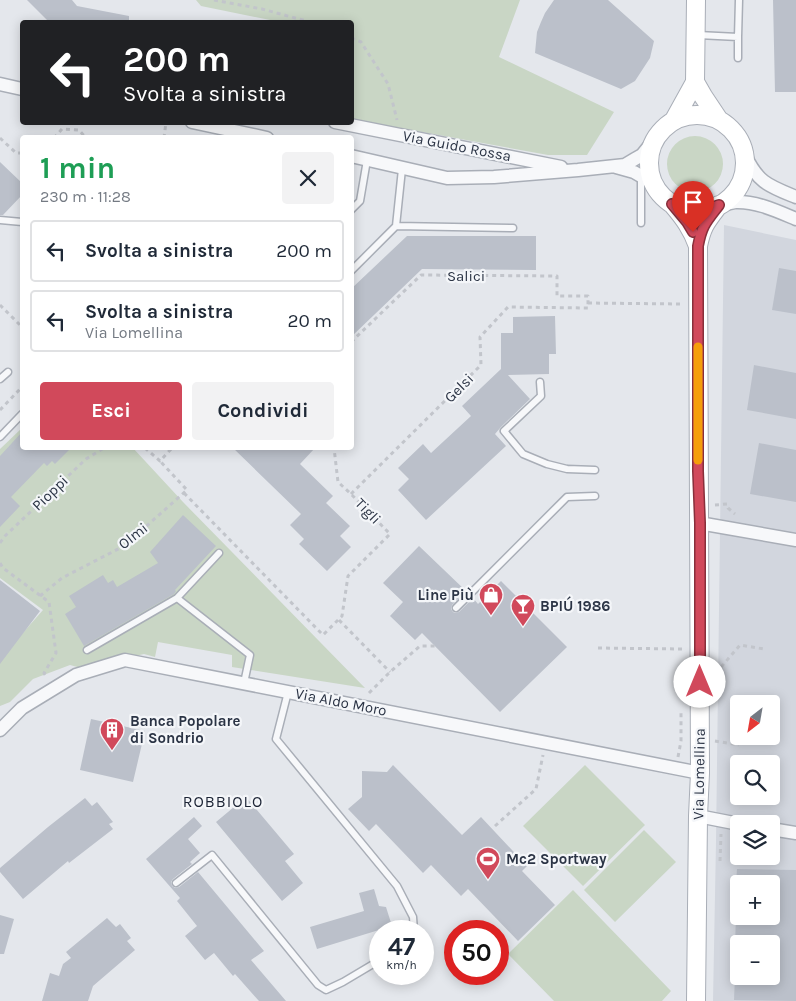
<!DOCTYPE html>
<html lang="it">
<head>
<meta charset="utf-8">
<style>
	:root { --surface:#fff; --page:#f2f2f3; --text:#1f2937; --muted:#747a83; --line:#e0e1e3; --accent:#d1495b }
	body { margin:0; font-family:Karla,sans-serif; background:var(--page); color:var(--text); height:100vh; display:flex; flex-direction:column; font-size:19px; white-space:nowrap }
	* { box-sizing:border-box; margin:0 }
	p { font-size:16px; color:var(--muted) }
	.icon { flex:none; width:28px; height:28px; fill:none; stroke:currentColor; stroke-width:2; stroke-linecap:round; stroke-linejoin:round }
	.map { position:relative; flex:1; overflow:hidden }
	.details { position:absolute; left:20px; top:135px; width:334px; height:315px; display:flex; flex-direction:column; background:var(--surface); border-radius:5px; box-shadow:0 2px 12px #0003 }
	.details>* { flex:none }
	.hud { position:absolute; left:20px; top:20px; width:334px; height:105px; border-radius:5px; box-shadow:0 2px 12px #0003; background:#202124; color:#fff; overflow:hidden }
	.needle { width:32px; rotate:211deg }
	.tools { position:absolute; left:730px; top:695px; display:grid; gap:10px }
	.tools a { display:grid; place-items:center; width:50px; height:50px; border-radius:5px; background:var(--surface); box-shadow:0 2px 12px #0003; font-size:25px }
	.speed { position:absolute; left:369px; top:920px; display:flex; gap:10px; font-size:25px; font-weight:700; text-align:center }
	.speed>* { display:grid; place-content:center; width:65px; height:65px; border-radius:50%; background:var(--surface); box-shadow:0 2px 12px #0003; line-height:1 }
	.speed small { font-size:12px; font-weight:400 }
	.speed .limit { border:8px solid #d22; background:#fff; color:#111 }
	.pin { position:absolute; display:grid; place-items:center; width:42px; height:42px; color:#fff; margin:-51px -21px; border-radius:50% 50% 50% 0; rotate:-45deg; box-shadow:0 0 5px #0007 }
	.pin .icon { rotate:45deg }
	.me { position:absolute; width:55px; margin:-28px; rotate:0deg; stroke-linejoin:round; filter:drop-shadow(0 0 4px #0008) }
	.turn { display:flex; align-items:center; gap:18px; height:105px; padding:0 20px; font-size:22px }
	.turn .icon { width:65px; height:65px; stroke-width:2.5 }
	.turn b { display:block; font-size:35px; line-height:42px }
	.round { display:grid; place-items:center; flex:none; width:52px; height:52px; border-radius:5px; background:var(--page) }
	.head { display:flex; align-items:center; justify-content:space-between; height:85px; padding:0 20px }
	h1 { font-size:30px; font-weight:700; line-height:38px; color:#1e9e55 }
	.primary-button { display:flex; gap:10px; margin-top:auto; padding:10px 20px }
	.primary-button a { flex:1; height:58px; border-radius:5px; background:var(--accent); color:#fff; font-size:20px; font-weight:700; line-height:58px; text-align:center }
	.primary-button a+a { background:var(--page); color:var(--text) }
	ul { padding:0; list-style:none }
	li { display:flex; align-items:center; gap:15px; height:62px; margin:0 10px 8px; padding:0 10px; border:2px solid var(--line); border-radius:5px }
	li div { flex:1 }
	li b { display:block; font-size:19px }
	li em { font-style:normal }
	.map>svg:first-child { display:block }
</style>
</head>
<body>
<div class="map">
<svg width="796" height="1001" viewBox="0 0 796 1001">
	<rect width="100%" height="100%" fill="#e4e7ec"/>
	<!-- built -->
	<path fill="#d2d6de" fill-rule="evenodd" d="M724 225 796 240V1001H713L716 842ZM739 704H771V736H739ZM739 764H771V796H739ZM739 824H771V856H739ZM739 884H771V916H739ZM739 944H771V976H739Z"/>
	<!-- green -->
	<path fill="#c9d6c5" d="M196 0H520L499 57 614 112 587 155H548L351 119V22H280L201 6Z
		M667 164a28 28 0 1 1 56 0a28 28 0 1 1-56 0Z
		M22 428V448H133L183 502 365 688 232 667V655L158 642 155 657 144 654 81 668 70 665 33 679 10 702 0 706V659L43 610 0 578V449Z
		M585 765 645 825 583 886 523 826Z
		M644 830 676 862 615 922 584 890Z
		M573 890 671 991 662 1001H554L508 954Z"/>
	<!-- building -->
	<path fill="#bbc0ca" d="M27 0H72L77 6 129 16V22H49Z
		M554 0H608L654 41 650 58 635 81 621 89 535 53 537 32 541 22 545 13Z
		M773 0H796V92H775Z
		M0 162 22 183V195L3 215H0Z
		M407 236H536V270L422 269 351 337V289Z
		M779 268 796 271V314L772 310Z
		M555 316 556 354H549V374L508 375 530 399 501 427 495 434 506 446 426 520 398 490 409 479 398 468 423 444 431 453 471 416 462 406 501 369V333H513V317Z
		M754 365 796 373V419L747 410Z
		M22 432V448H71L55 464 52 461 47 466 44 463 11 497 20 506 0 527V456Z
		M759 443 796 450V502L750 494Z
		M233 448H315L300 464 333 496 326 503 350 526 340 536 351 547 327 571 299 544 304 539 290 525 301 514Z
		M183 515 216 546 175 590 176 591 174 594 84 646 65 614 76 607 69 596 103 575 108 583 113 580 117 587 158 563 150 552Z
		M419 546 466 591 452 605 451 609 453 612 455 613 459 612 473 598 478 604 501 581 567 647 500 712 422 633 415 640 390 616 403 602 383 583Z
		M0 580 40 611 0 664Z
		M91 719 145 731 133 782 80 770Z
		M393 765 462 835 481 817 527 866 522 871 555 905 518 941 468 889 461 896 431 865 423 873 376 824 369 831 348 809 362 797V771L387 772Z
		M246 797 294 854 285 861 303 883 282 901 216 822Z
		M85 798 92 806 97 802 113 822 109 824 113 829 69 863 68 861 23 899 0 872V868L48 827Z
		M194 817 202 826 188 839 200 853 190 862 192 864 173 879 171 882 172 886 175 888 179 887 198 872 264 951 251 960 286 1001H259L235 974 233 976 214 953 205 960 185 936 197 926 177 901 180 898 146 859Z
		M737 869 796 870V1001L734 1000 735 976H771V944H735L736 916H771V884H736Z
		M374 889 379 906 386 907 392 926 317 949 310 927 364 911 359 893Z
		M0 915 14 919 4 954H0Z
		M107 918 116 927 120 924 131 938 127 941 135 950 93 986 88 1001H42L50 973 59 976 63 964 71 958 66 952Z"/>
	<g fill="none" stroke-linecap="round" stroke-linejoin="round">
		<defs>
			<path id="lane" d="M698 35 738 37 739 0
				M738 58V37
				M402 169 396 226 513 228
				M351 210 360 201 367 160
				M0 220 22 222
				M641 223V177
				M351 271 396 226
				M0 379 8 372
				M540 382 541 396 504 431 523 454 547 464 567 469 595 470
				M0 437 22 414
				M219 553 177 598 250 655 244 683
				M456 608 567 497 595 496
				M87 650 177 598
				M288 692 276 739 397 886 413 917 414 931
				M176 883 212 855 318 985 326 990 343 982 380 960"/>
			<path id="street" d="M0 84 22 89
				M192 122 267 138
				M335 122 561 167
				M745 155C758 183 769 186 796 197
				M351 156 447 178 494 177 578 170 625 165 635 159 642 155 654 140
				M616 167 634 172 653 183
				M719 205C724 204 730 203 735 202 756 201 777 211 796 219
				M699 523 796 540
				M0 730 22 708 76 675 125 660 700 773
				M698 816 739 824
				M771 829 796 833"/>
			<path id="secondary" d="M695 82 703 96 719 120
				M649 163a48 48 0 1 1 96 0a48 48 0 1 1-96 0Z
				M674 120 695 82 696 0
				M672 204C684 218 692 229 698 246
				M696 1001 698 816 700 773 698 246C702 226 706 222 719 205"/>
		</defs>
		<!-- lane casing -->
		<use href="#lane" stroke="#a9aeb7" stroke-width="9"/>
		<!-- street casing -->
		<use href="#street" stroke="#a9aeb7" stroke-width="15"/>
		<!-- secondary casing -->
		<use href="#secondary" stroke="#a9aeb7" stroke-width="20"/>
		<!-- path -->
		<path stroke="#c2c5cb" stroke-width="3" stroke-dasharray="4 4" stroke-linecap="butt" d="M214 0 262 9 310 22
			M351 38 361 42 388 84 397 120
			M0 138 16 153H22
			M54 138 62 129 79 130 86 138
			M164 138 166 122
			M588 303 683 304
			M0 305 22 327
			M0 410 22 387
			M145 448 160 461 172 448
			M184 493 323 635 342 616 348 576 390 534 351 494 338 482 334 448
			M351 494 481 365 480 337 508 307 588 308V296H557V276L421 275 351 342
			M715 505 727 504 728 508 735 514
			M0 543 5 536 86 459 104 448
			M0 563 3 568 49 602 56 653 44 673 47 678
			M40 596 62 578 124 546 187 490 160 461
			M339 620 390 672
			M598 648 682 649
			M716 673 740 645 764 649
			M369 693 390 672 420 646H435
			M715 741 739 745
			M678 757 681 741V711
			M495 826 536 789 543 755
			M720 861 721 834"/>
		<!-- lane -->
		<use href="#lane" stroke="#f7f8fa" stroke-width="6"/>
		<!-- street -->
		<use href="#street" stroke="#f7f8fa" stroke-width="12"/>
		<!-- secondary -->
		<use href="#secondary" stroke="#fff" stroke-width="18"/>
	</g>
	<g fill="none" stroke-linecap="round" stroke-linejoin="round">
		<defs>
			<path id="route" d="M693 232 687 222 672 204C693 211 699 213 719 205 706 222 702 225 698 246V471L700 523V682"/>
		</defs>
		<!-- route casing -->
		<use href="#route" stroke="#882f3b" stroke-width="12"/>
		<!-- route -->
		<use href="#route" stroke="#d1495b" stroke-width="9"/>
		<!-- slow -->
		<path stroke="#f59e0b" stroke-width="9" d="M698 460V347"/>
	</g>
	<!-- icons -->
	<defs>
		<symbol id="shop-pin" viewBox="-11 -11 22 30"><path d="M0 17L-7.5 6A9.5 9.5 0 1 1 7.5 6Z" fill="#d1495b" stroke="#f4f6f9"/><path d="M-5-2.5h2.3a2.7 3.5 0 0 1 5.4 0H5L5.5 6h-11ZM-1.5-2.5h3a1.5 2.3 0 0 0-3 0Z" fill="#fff"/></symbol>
		<symbol id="bar-pin" viewBox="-11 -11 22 30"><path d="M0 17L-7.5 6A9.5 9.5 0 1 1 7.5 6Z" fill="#d1495b" stroke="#f4f6f9"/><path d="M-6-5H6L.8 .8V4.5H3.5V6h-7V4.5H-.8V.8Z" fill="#fff"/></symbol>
		<symbol id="building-pin" viewBox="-11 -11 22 30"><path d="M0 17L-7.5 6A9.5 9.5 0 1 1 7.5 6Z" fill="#d1495b" stroke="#f4f6f9"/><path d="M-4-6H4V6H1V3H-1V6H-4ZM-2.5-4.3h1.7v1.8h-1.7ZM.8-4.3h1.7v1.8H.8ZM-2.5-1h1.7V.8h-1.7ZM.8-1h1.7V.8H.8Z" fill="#fff"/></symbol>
		<symbol id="stadium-pin" viewBox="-11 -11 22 30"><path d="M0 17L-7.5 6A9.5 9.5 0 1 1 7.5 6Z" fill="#d1495b" stroke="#f4f6f9"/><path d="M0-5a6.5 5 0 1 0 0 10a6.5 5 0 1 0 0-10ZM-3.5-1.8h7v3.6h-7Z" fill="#fff"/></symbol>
	</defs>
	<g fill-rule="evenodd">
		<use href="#shop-pin" x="477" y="581" width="28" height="38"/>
		<use href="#bar-pin" x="509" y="592" width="28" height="38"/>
		<use href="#building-pin" x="98" y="716" width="28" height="38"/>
		<use href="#stadium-pin" x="474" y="845" width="28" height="38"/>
	</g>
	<g text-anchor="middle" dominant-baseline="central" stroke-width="4.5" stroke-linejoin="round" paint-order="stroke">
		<!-- street labels -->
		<g font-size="15" fill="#2b3445" stroke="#f4f6f9">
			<text transform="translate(457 146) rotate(11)">Via Guido Rossa</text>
			<text x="466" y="276">Salici</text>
			<text transform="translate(459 388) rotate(-45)">Gelsi</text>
			<text transform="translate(50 493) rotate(-44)">Pioppi</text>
			<text transform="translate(368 511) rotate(46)">Tigli</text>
			<text transform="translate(133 536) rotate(-38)">Olmi</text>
			<text transform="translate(341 702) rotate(11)">Via Aldo Moro</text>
			<text transform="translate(699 774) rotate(-89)">Via Lomellina</text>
		</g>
		<!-- poi labels -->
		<g font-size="15" font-weight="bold" fill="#2b3445" stroke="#f4f6f9" text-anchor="start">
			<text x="474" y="595" text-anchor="end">Line Più</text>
			<text x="540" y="606">BPIÚ 1986</text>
			<text x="130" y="721">Banca Popolare<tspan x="130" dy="17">di Sondrio</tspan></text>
			<text x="506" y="859">Mc2 Sportway</text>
		</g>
		<!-- neighbourhood labels -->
		<g font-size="16" letter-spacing="1" fill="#1d2536" stroke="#f4f6f9">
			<text x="223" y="801">ROBBIOLO</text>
		</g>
	</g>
</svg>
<div class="tools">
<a><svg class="needle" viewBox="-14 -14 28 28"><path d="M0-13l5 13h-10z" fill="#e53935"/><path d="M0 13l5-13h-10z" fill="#747a83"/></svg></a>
<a><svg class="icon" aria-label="search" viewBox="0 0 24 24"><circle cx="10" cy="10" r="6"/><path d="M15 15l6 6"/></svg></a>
<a><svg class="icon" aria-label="layers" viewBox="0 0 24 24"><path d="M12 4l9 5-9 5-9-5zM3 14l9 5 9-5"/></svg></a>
<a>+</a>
<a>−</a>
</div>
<div class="speed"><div>47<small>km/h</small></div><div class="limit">50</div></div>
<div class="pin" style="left:693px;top:232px;background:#d93025"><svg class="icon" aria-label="arrive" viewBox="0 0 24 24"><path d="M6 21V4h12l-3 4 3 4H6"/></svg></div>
<svg class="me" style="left:700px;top:682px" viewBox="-20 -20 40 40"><circle r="19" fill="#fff"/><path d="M0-13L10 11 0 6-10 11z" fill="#d1495b"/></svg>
<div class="hud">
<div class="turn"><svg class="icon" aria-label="left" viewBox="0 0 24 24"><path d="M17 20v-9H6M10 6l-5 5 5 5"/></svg><div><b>200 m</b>Svolta a sinistra</div></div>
</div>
<section class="details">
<div class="head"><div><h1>1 min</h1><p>230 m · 11:28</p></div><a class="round"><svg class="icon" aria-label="close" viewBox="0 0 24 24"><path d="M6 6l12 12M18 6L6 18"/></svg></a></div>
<ul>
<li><svg class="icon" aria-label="left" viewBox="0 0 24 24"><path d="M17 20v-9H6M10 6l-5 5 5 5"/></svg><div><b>Svolta a sinistra</b></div><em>200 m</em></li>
<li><svg class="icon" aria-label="left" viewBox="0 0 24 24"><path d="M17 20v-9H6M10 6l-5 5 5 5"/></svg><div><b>Svolta a sinistra</b><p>Via Lomellina</p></div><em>20 m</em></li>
</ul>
<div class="primary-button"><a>Esci</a><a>Condividi</a></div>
</section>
</div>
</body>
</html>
